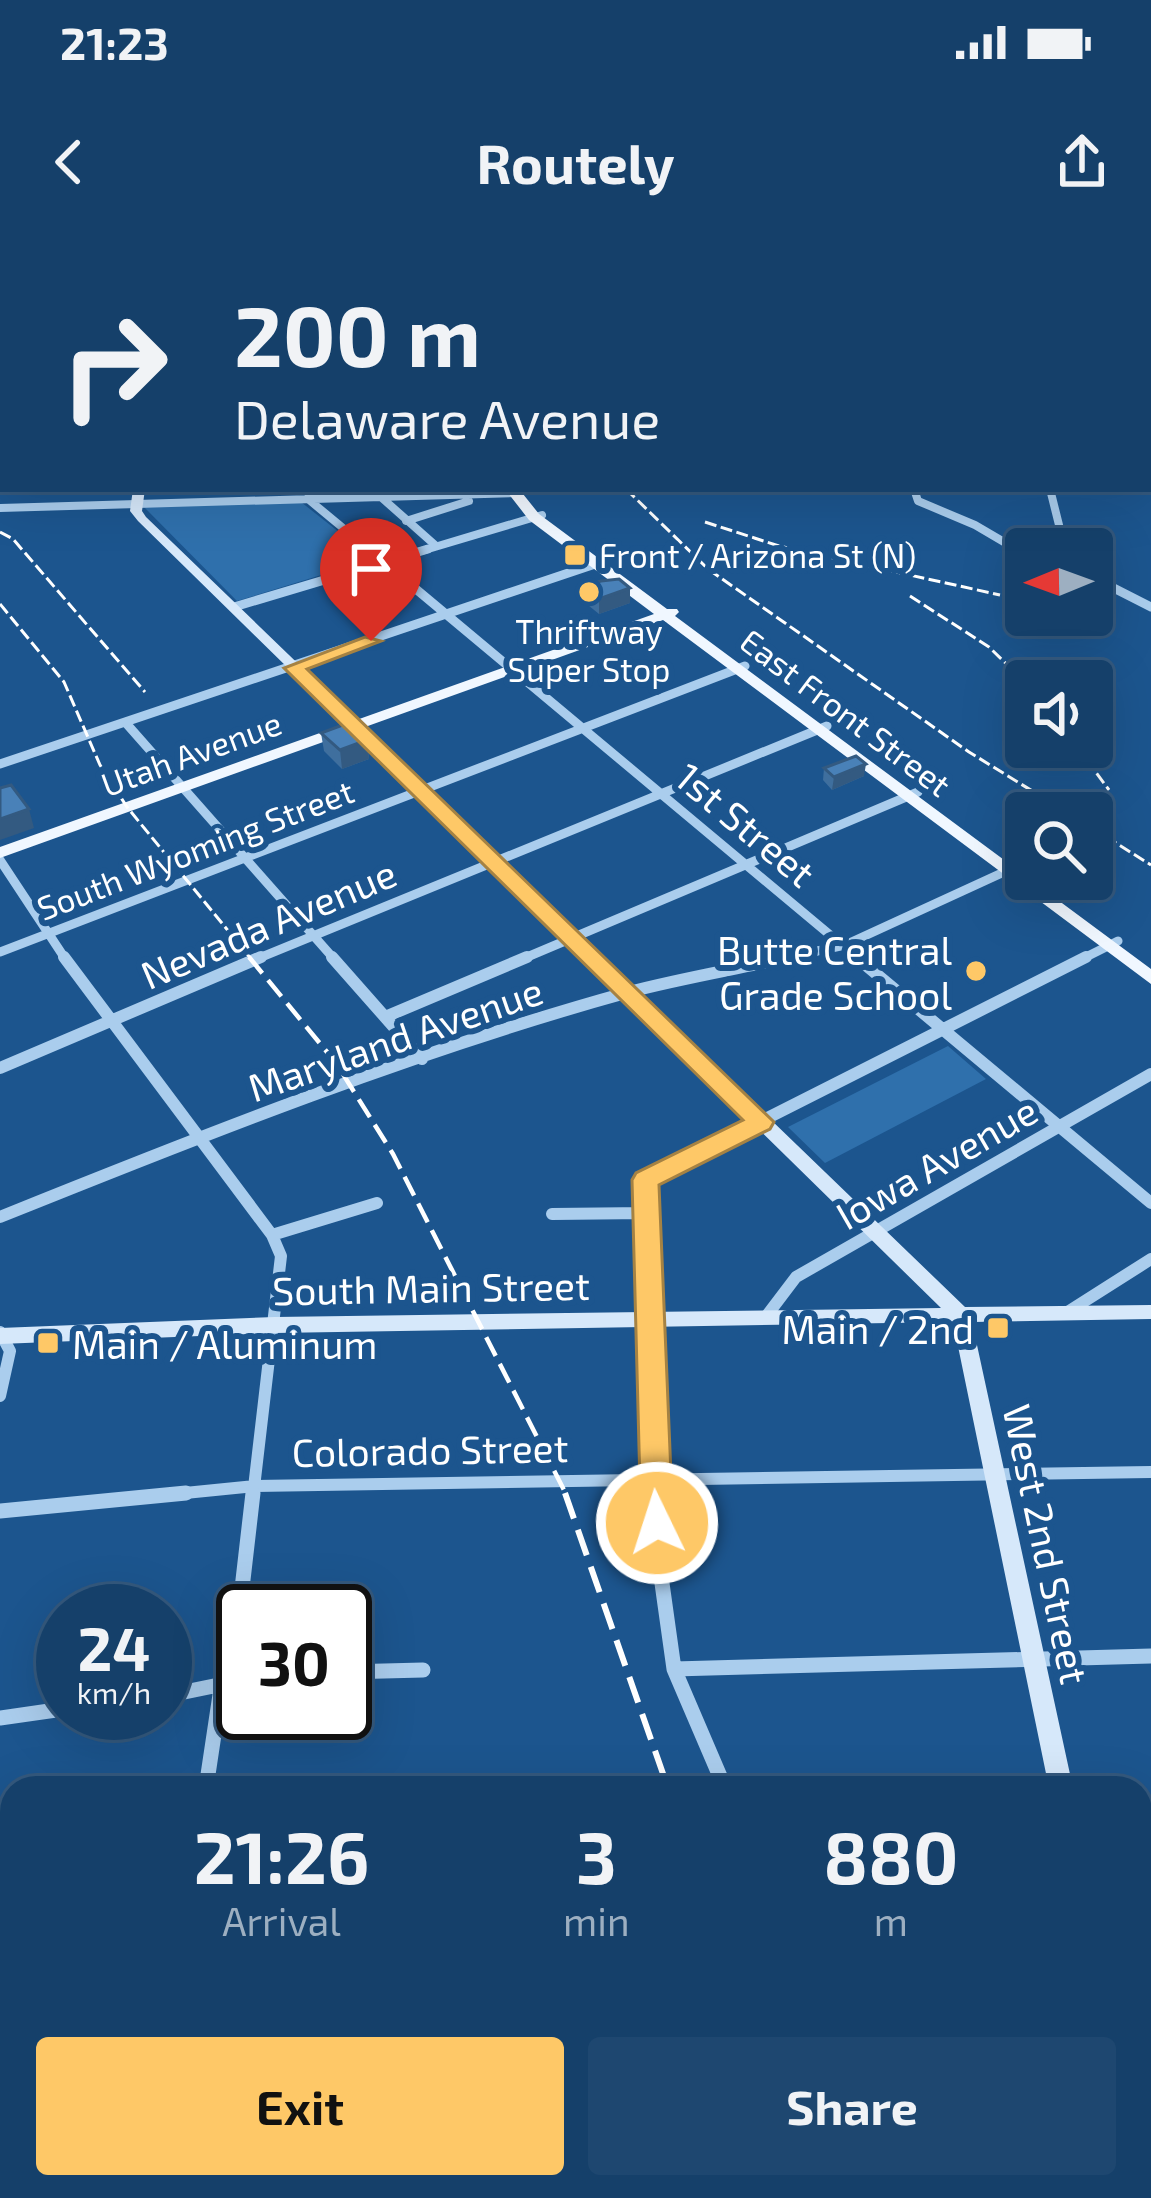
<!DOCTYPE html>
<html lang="en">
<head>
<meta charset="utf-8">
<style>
	:root { --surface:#15406a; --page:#1e4770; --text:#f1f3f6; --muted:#9dafc1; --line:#34597e; --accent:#fec867 }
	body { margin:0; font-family:"Exo 2",sans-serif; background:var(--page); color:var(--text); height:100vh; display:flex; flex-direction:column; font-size:45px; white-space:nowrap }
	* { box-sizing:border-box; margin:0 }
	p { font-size:39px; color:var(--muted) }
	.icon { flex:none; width:66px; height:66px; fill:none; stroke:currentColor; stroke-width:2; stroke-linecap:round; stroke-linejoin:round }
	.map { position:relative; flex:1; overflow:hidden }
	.sheet { position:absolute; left:0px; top:1536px; width:1152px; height:423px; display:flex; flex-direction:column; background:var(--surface); border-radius:36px 36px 0 0; box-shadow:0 12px 48px #0002,0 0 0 3px var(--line) }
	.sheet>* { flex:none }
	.banner { position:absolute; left:0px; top:0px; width:1152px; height:252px; box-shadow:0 12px 48px #0002,0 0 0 3px var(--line); background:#15406a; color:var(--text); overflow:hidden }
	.needle { width:78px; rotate:269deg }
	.fabs { position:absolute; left:1005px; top:288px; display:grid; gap:24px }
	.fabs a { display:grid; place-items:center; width:108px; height:108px; border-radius:12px; background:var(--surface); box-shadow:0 12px 48px #0002,0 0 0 3px var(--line); font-size:60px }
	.speed { position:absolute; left:36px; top:1344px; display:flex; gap:24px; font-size:60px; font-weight:700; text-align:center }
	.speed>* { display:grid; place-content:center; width:156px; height:156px; border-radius:50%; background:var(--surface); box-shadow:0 12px 48px #0002,0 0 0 3px var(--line); line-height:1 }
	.speed small { font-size:30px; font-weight:400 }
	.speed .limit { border:6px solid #111; border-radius:18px; background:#fff; color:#111 }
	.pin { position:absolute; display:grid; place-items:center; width:102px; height:102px; color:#fff; margin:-123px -51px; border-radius:50% 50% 50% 0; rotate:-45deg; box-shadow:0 0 12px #0007 }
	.pin .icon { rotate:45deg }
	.me { position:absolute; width:132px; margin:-66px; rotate:356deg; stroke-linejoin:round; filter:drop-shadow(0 0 9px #0008) }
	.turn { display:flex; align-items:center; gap:42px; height:252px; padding:0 36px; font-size:54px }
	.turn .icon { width:156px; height:156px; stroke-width:2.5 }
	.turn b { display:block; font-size:84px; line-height:102px }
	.eta { display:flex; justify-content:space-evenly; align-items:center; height:204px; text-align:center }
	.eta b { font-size:72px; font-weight:700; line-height:84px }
	.action { display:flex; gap:24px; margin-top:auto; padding:24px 36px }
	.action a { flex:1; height:138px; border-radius:12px; background:var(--accent); color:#111; font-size:48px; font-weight:700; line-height:138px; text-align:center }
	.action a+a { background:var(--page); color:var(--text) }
	.status { display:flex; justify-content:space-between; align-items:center; height:84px; padding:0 60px; background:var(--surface); direction:ltr }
	.status svg { height:33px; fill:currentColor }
	header { display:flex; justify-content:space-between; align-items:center; height:156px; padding:0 36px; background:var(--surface); font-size:54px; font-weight:700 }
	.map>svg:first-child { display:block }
</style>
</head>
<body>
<div class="status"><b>21:23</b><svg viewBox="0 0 49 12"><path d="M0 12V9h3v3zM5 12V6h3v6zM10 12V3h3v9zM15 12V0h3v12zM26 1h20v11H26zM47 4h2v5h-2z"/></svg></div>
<header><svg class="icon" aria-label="back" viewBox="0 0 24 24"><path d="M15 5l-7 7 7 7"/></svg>Routely<svg class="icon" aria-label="share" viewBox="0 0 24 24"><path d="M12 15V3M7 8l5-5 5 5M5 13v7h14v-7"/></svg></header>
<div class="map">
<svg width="1151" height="1958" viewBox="0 0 1151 1958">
	<rect width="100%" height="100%" fill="#1c558e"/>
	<!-- green -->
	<path fill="#2f70ac" d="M301 262 373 319 237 361 144 267Z
		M948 806 986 839 825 923 788 887Z"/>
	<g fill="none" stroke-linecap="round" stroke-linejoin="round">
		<!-- street-far3 -->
		<path stroke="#aacded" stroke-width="8" d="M946 0 957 3
			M1056 3 1066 0
			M310 249 308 259 372 312
			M914 249 918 261 975 285 1021 312
			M1050 249 1065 309
			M382 258 435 305
			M0 268 520 253
			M406 281 469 261
			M418 312 542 275"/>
		<!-- street-far2 -->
		<path stroke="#aacded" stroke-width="9" d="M368 309 860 720
			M1016 309 1026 315
			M1092 337 1151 367
			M234 367 428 309
			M125 482 335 720
			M0 524 604 321
			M0 620 66 720
			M0 712 745 426
			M254 720 827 486
			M520 720 918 552
			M776 720 845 705 1017 626
			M1080 720 1118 701"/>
		<!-- street-far1 -->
		<path stroke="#aacded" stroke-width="12" d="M64 717 272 995 281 1016 253 1256
			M332 717 422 819
			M856 717 1151 963
			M385 777 527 717
			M0 828 261 717
			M552 974 646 973
			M0 977C206 894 415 811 629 752 682 738 737 729 790 717
			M272 995 377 963
			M1066 1073 1151 1019
			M765 1078 796 1037 1151 834
			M0 1092 10 1111 0 1156
			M155 1256 255 1246 1151 1232
			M657 1256 645 940 1086 717"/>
		<!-- street -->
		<path stroke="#aacded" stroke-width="15" d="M657 1253 660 1329 674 1429 725 1548
			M0 1271 186 1253
			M674 1429 1151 1416
			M345 1432 423 1430
			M165 1456 243 1440
			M0 1478 63 1469
			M206 1548 221 1448 234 1418 253 1253
			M1140 1636 1151 1635
			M0 1664H12
			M536 1947 539 1958
			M730 1947 733 1958"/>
		<!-- secondary -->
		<path fill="#d6e8fa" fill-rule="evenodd" d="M162 0H172V3H162Z
			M509 0H519L520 3H510Z
			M852 0H862L863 3H853Z
			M1149 105H1151V111H1149Z
			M133 249H145L142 271 146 277 965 1067 1151 1065V1079L972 1082 1073 1548H1049L953 1082 275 1093 0 1104V1088L275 1077 941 1068 138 281 130 271Z"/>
		<!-- primary -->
		<path fill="#f0f7ff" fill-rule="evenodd" d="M505 249H519L539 274 667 369H677L679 372 675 376 1151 729V744L663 380 0 618V607L654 374 529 280Z
			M1140 1875H1151V1905H1140Z
			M12 1902V1934L0 1935V1903Z
			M155 1947H187L188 1958H156Z
			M188 1947H220L221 1958H189Z"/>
		<!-- rail-far2 -->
		<path stroke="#fff" stroke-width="3" stroke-dasharray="12 4.5" stroke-linecap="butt" d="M268 3 276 0
			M626 249 708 329 969 512 1068 573
			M705 282 779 306 1000 355
			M0 292 13 299 145 452
			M910 356 989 407 1026 443
			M0 364 64 442 100 525 127 567 252 720
			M1077 507 1109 550
			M1092 588 1151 625"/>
		<!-- rail-far1 -->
		<path stroke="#fff" stroke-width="4.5" stroke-dasharray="21 9" stroke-linecap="butt" d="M249 717 336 823 393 914 567 1256"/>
		<!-- rail -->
		<path stroke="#fff" stroke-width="6" stroke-dasharray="27 12" stroke-linecap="butt" d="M565 1253 668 1548
			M789 1947 792 1958"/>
	</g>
	<!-- wall -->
	<path fill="#3f6f9e" d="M583 346 630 348V363L599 374 583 361Z
		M321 493 367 500 369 519 342 529 324 511Z
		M824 528 864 536 832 550 823 540Z"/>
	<!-- shaded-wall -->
	<path fill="#335a81" d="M630 348V363L599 374V359Z
		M367 500 369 519 342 529 340 510Z
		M866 524 864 536 832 550 834 537Z
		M29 569 34 588 0 600V579Z"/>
	<!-- building -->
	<path fill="#4981b8" stroke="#335a81" stroke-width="3" d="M619 339 630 348 599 359 583 346 601 341Z
		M348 483 367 500 340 510 321 493Z
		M856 516 866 524 834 537 824 528Z
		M11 545 29 569 0 579V548Z"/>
	<!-- route -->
	<path fill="#fec867" stroke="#a58243" stroke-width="3" d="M365 397 381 401 307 429 774 882 770 889 659 945 673 1283 668 1293 657 1297 646 1293 641 1283 632 940 636 933 743 880 284 428Z"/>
	<!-- markers -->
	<g fill="#fec867" stroke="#1c558e" stroke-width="4.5">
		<rect x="563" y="303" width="24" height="24" rx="6"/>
		<circle cx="589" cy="352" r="12"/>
		<circle cx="976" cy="731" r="12"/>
		<rect x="986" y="1076" width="24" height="24" rx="6"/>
		<rect x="36" y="1091" width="24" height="24" rx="6"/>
	</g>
	<g text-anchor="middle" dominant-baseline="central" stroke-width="12" stroke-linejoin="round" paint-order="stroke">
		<!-- far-poi labels -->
		<g font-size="33" fill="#fff" stroke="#1c558e" text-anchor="start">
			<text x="599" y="315">Front / Arizona St (N)</text>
			<text x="589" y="391" text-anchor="middle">Thriftway<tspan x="589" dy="38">Super Stop</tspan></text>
		</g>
		<!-- far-street labels -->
		<g font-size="33" fill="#fff" stroke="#1c558e">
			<text transform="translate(846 472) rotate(37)">East Front Street</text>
			<text transform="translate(191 513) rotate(-20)">Utah Avenue</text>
			<text transform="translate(195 609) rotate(-21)">South Wyoming Street</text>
		</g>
		<!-- street labels -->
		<g font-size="39" fill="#fff" stroke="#1c558e">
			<text transform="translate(746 584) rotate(40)">1st Street</text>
			<text transform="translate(268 683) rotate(-23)">Nevada Avenue</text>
			<text transform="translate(395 798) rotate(-19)">Maryland Avenue</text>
			<text transform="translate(936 922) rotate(-30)">Iowa Avenue</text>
			<text transform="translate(431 1047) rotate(-1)">South Main Street</text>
			<text transform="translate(430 1209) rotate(-1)">Colorado Street</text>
			<text transform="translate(1047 1304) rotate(78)">West 2nd Street</text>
		</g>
		<!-- poi labels -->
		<g font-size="39" fill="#fff" stroke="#1c558e" text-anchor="end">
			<text x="952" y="709">Butte Central<tspan x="952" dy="45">Grade School</tspan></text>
			<text x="974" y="1088">Main / 2nd</text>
			<text x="72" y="1103" text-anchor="start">Main / Aluminum</text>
		</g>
	</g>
</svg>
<div class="fabs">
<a><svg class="needle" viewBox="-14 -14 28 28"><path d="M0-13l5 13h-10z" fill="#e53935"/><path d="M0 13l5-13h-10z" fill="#9dafc1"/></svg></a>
<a><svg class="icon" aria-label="sound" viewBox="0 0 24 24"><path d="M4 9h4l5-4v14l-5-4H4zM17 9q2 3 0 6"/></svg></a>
<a><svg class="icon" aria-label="search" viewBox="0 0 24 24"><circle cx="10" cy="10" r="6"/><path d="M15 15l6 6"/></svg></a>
</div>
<div class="speed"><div>24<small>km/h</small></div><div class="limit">30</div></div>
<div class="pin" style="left:371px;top:401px;background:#d93025"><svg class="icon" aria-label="arrive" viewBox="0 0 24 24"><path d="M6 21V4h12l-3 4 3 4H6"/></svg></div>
<svg class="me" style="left:657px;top:1283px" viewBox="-20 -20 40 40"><circle r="17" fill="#fec867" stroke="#fff" stroke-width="3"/><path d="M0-11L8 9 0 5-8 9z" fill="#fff"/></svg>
<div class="banner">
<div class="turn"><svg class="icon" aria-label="right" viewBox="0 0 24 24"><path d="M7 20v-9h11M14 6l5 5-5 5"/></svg><div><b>200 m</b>Delaware Avenue</div></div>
</div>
<section class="sheet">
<div class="eta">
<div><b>21:26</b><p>Arrival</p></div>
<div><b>3</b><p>min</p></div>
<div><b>880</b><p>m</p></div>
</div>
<div class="action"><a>Exit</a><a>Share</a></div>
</section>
</div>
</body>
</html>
